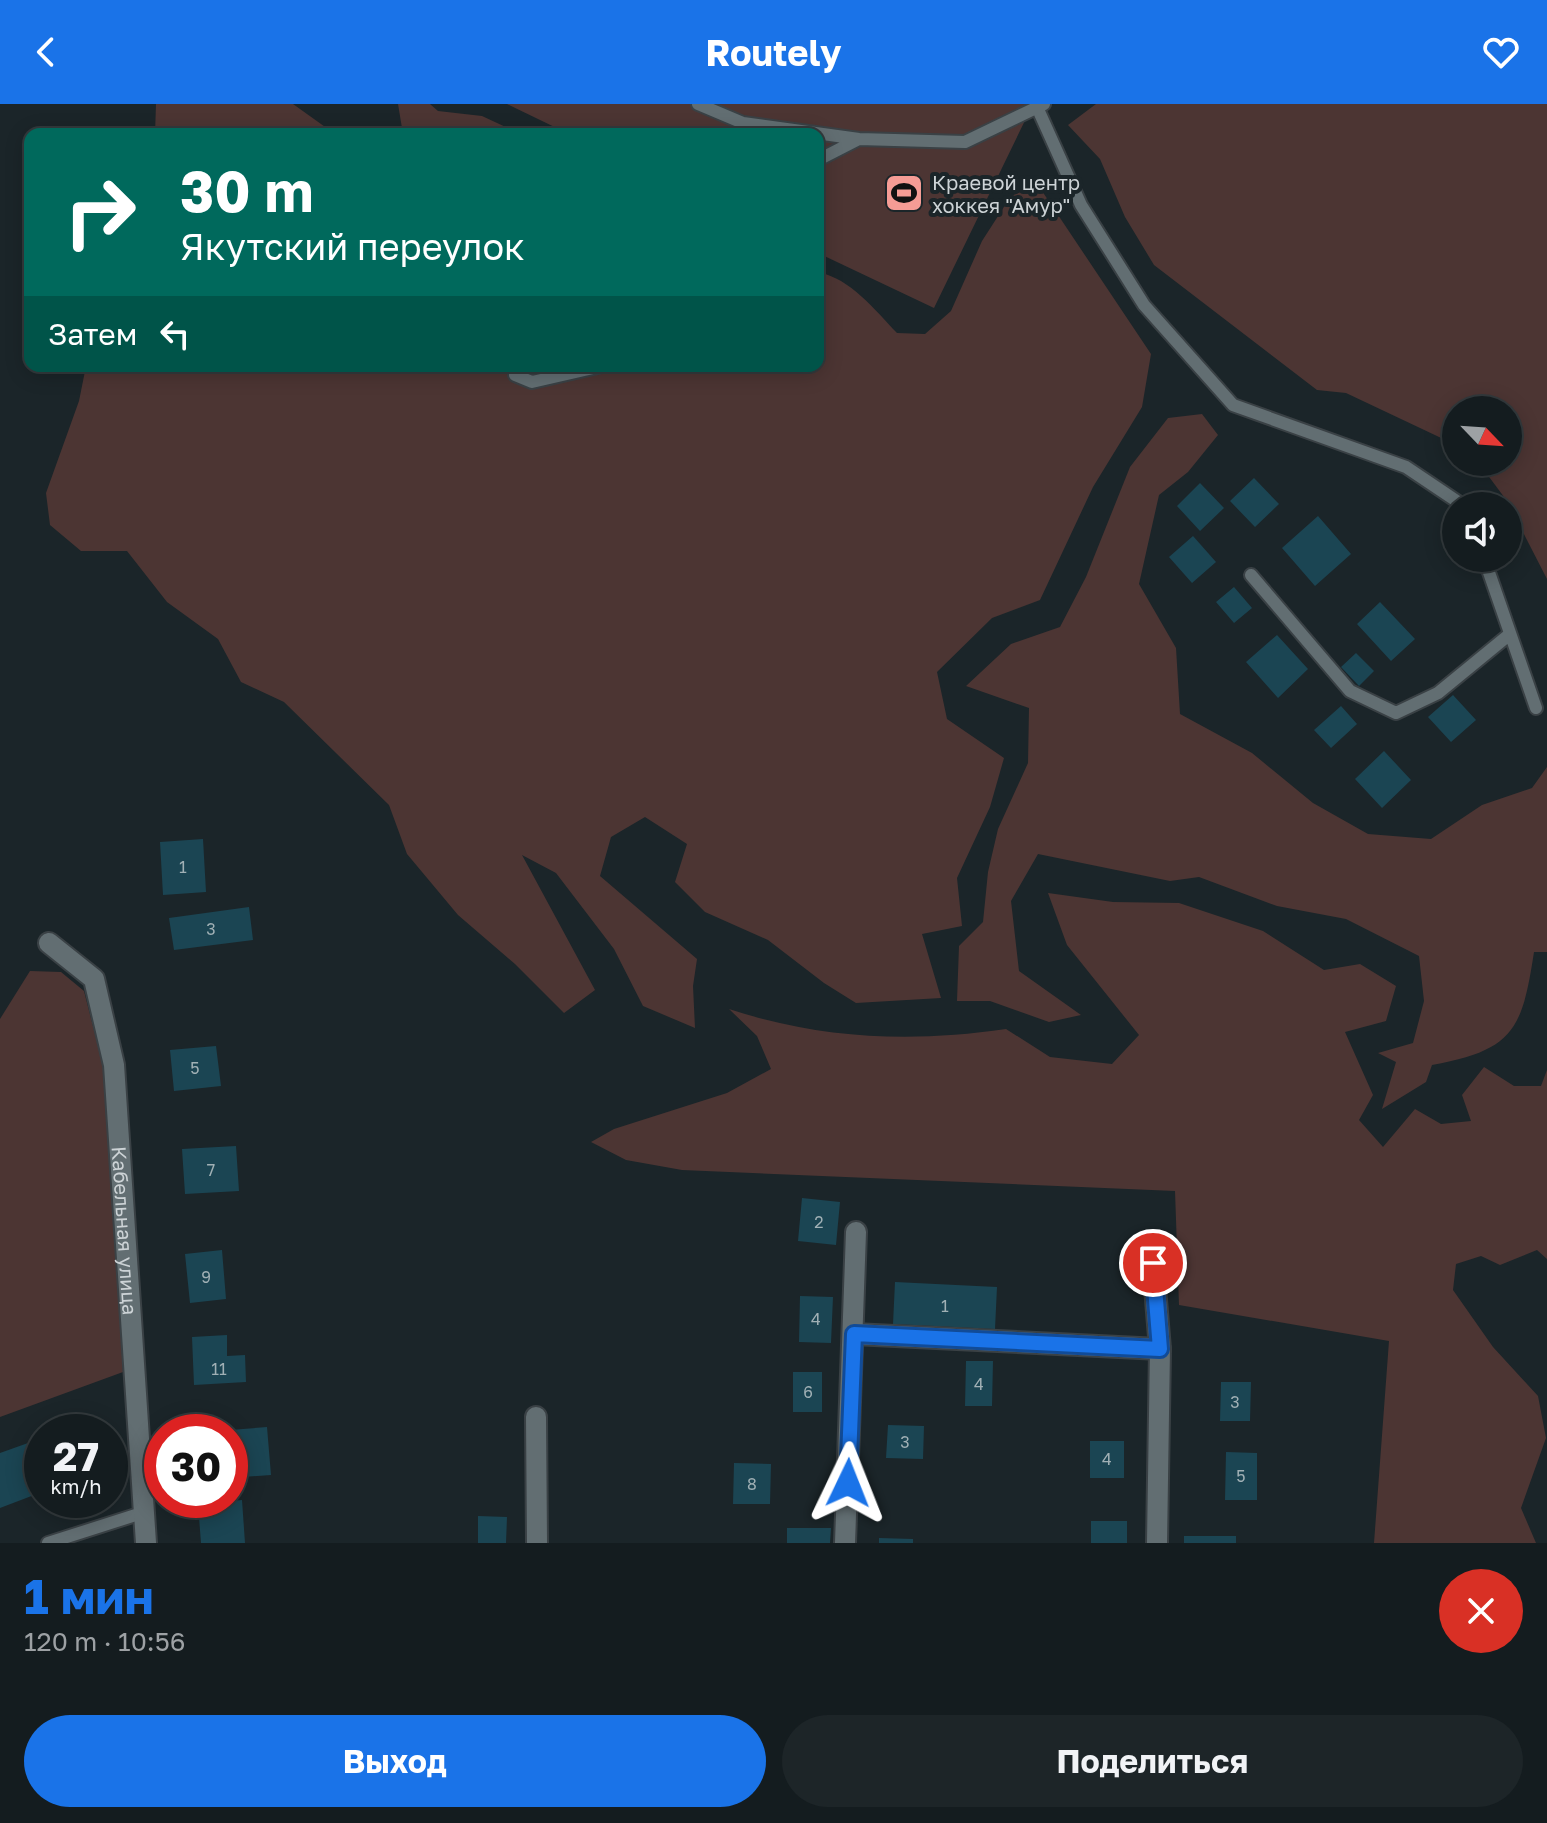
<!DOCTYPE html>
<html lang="ru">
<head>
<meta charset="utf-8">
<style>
	:root { --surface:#141c1f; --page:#1d2528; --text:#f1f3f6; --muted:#9da1a4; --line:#333a3d; --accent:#1a73e8 }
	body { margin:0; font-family:"Golos Text",sans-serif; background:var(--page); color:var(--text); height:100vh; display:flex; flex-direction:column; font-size:30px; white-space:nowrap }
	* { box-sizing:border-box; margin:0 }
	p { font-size:26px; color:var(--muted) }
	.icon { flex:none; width:44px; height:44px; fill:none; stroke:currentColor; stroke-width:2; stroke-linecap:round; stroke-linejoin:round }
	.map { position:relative; height:1439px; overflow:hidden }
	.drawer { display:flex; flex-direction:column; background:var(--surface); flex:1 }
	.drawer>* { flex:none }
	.banner { position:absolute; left:24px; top:24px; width:800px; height:244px; border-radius:16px; box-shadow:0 4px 20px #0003,0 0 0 2px var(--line); background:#00695c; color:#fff; overflow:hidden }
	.needle { width:52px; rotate:115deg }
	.tools { position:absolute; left:1442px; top:292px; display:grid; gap:16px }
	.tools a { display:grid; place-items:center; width:80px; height:80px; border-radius:50%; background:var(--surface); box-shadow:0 4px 20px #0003,0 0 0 2px var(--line); font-size:40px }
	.speed { position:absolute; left:24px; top:1310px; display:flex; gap:16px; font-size:40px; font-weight:700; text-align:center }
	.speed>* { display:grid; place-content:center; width:104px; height:104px; border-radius:50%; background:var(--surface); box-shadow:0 4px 20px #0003,0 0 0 2px var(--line); line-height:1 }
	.speed small { font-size:20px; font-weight:400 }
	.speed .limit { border:12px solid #d22; background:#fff; color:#111 }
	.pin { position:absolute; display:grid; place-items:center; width:68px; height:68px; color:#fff; margin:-34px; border:4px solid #fff; border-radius:50%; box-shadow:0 2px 8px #0007 }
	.me { position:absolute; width:88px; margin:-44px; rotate:2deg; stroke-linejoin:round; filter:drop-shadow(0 0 6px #0008) }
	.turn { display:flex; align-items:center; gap:28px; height:168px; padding:0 24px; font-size:36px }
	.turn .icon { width:104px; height:104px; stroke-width:2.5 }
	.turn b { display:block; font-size:56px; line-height:68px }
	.then { display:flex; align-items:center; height:76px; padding:0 24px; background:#0003; gap:16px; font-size:30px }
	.round { display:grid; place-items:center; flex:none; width:84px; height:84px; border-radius:42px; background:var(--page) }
	.summary { display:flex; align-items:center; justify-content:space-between; height:136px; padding:0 24px }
	h1 { font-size:48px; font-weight:700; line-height:60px; color:var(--accent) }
	.primary-button { display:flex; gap:16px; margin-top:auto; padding:16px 24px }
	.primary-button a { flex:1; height:92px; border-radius:48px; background:var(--accent); color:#fff; font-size:32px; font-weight:700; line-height:92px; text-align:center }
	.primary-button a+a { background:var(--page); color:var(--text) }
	header { display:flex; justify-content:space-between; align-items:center; height:104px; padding:0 24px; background:var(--accent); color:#fff; font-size:36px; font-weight:700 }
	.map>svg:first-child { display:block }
</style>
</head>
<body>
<header><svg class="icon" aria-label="back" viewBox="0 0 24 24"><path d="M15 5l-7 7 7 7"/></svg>Routely<svg class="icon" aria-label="heart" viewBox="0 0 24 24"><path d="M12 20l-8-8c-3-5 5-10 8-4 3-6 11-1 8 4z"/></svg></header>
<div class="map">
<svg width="1547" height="1439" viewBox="0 0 1547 1439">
	<rect width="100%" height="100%" fill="#1b2529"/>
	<!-- green -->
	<path fill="#4c3533" d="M156 0H293L335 30H155Z
		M398 0H430L438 7 482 12 521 30H403Z
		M507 0H1033L934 204 818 149V30H569Z
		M1096 0H1547V475L1507 397 1478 358H1508V306H1456V341L1346 289 1317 286 1154 161 1125 113 1100 55 1068 21Z
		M1038 81 1151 250 1142 303 1093 383 1040 496 992 514 937 568 947 615 1004 654 990 703 957 774 962 822 922 830 941 894 856 899 824 879 768 836 705 808 675 778 687 740 645 713 611 733 600 772 697 855 693 882 695 924 643 902 614 845 556 769 522 751 595 886 564 909 515 860 458 811 407 750 389 701 284 598 241 578 218 535 167 498 127 447H81L50 421 46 389 79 297 86 262H818V168C851 175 874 205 897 229L925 230 951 207 982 137 1011 92Z
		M1202 310 1218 331 1188 368 1159 391 1139 480 1176 544 1180 610 1252 649 1313 699 1368 730 1431 735 1482 701 1532 684 1547 663V848H1534C1522 927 1513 946 1432 961L1426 978 1382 1005 1396 958 1378 949 1413 939 1424 897 1419 852 1346 815 1277 802 1199 773 1170 777 1038 750 1011 797 1019 867 1081 911 1049 918 990 897H957L959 842 983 818 988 768 998 725 1028 659 1029 604 966 582 1011 540 1060 523 1086 473 1130 363 1168 314Z
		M1048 789 1113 798 1179 799 1263 827 1324 866 1360 860 1396 882 1386 917 1345 928 1373 991 1359 1016 1383 1043 1415 1005 1441 1020 1471 1017 1462 991 1484 963 1514 982H1541L1547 966V1155L1537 1146 1500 1161 1481 1152 1456 1160 1453 1186 1493 1243 1538 1292 1546 1334 1521 1404 1536 1439H1374L1389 1237 1179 1201 1175 1087 682 1066 626 1056 591 1038 614 1025 727 989 771 965 757 932 729 905C821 935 910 939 1006 925L1050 953 1112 960 1139 931 1067 841Z
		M30 867 61 868 84 887 105 969 123 1268 0 1313V915Z"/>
	<!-- building -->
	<path fill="#1b4553" d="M1254 374 1279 400 1255 423 1230 397Z
		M1200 379 1224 404 1200 427 1177 402Z
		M1318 412 1351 450 1315 482 1282 444Z
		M1193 432 1216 458 1192 479 1169 453Z
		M1234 483 1252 504 1234 519 1216 498Z
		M1380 498 1415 535 1391 557 1357 520Z
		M1277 531 1308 565 1278 594 1246 558Z
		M1356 549 1374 567 1359 582 1341 563Z
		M1453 591 1476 616 1451 638 1428 613Z
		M1341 602 1357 620 1331 644 1314 626Z
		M1384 647 1411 676 1382 704 1355 675Z
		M203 735 206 788 163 791 160 738Z
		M249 803 253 836 174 846 169 814Z
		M216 942 221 982 174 987 170 946Z
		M236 1042 239 1087 185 1090 182 1045Z
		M802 1094 840 1098 836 1141 798 1137Z
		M222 1146 226 1195 190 1199 185 1150Z
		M895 1178 997 1183 995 1225 893 1220Z
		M800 1192 833 1193 831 1239 799 1238Z
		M227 1231V1252L245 1251 246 1278 194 1281 192 1233Z
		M966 1257H993L992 1302H965Z
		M793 1268H822V1308H793Z
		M1221 1278H1251L1250 1317H1220Z
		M85 1318 89 1328H59Z
		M888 1321 924 1322 923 1355 886 1354Z
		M267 1323 271 1371 230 1374V1326Z
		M42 1334V1388L0 1404V1349Z
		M1090 1337H1124V1374H1090Z
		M1226 1348 1257 1349V1396H1225Z
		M734 1359 771 1360 770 1400H733Z
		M242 1396 245 1439H201L198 1400Z
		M478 1412 507 1413 506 1439H478Z
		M1091 1417H1127V1439H1091Z
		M787 1424H831L830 1439H787Z
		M1184 1432H1236V1439H1184Z
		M879 1434 913 1435V1439H879Z"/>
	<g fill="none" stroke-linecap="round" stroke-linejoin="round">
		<defs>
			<path id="service" d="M698 0 743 19 859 35 965 38 1044 0
				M1037 3 1081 101 1144 201 1233 301 1406 363 1464 402
				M818 56 859 35
				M515 271 532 278 602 262
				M1484 454 1536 604
				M1251 471 1350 587 1396 609 1438 589 1510 530
				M48 1439 145 1408"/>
			<g id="minor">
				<path id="s1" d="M49 839 94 875 114 961 146 1439"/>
				<path d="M1153 1159 1160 1245 1157 1439"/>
				<path d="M854 1230 1160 1245"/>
				<path d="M536 1313 537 1439"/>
				<path d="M845 1439 856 1128"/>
			</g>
		</defs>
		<!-- service casing -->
		<use href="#service" stroke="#3a4145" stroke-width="16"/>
		<!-- minor casing -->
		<use href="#minor" stroke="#3a4145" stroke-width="24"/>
		<!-- service -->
		<use href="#service" stroke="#626e72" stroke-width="12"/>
		<!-- minor -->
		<use href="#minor" stroke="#626e72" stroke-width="20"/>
	</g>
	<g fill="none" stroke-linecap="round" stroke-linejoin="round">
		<defs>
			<path id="route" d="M848 1379 854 1230 1160 1245 1153 1159"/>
		</defs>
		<!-- route casing -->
		<use href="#route" stroke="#114b97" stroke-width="20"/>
		<!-- route -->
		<use href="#route" stroke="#1a73e8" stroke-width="14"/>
	</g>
	<!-- icons -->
	<defs>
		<symbol id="stadium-square" viewBox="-11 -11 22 22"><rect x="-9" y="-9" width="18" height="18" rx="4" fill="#f59c95" stroke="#1b2529"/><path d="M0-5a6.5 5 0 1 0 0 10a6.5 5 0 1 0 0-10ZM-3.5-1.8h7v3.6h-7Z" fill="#111"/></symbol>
	</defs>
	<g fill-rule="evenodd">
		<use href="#stadium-square" x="882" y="67" width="44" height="44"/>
	</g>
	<g text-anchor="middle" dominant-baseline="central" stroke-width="8" stroke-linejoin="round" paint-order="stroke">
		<!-- number labels -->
		<g font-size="16" fill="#a0b0b5">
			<text x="183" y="763">1</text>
			<text x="211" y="825">3</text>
			<text x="195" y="964">5</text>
			<text x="211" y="1066">7</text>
			<text x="819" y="1118">2</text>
			<text x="206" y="1173">9</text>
			<text x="945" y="1202">1</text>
			<text x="816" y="1215">4</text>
			<text x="219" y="1265">11</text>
			<text x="979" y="1280">4</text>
			<text x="808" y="1288">6</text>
			<text x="1235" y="1298">3</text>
			<text x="905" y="1338">3</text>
			<text x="1107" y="1355">4</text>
			<text x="1241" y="1372">5</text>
			<text x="752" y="1380">8</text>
		</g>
		<!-- poi labels -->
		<g font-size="20" fill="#cdd3d6" stroke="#1b2529" text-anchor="start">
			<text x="932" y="78">Краевой центр<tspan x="932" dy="23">хоккея "Амур"</tspan></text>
		</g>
		<!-- street labels -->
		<g font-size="20" fill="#cdd3d6" stroke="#1b2529">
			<text stroke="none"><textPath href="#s1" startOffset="312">Кабельная улица</textPath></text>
		</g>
	</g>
</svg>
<div class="tools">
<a><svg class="needle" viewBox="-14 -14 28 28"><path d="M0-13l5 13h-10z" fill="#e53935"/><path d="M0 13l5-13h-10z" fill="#9da1a4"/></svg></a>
<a><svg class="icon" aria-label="sound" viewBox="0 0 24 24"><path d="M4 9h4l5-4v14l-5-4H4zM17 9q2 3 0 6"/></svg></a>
</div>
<div class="speed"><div>27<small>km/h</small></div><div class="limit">30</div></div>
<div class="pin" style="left:1153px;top:1159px;background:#d93025"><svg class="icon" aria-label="arrive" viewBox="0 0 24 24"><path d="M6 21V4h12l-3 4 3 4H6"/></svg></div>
<svg class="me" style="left:848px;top:1379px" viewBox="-20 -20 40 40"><path d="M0-17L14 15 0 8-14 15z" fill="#1a73e8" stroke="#fff" stroke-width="4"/></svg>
<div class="banner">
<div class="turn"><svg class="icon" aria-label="right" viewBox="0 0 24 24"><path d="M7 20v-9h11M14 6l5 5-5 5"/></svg><div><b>30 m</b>Якутский переулок</div></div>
<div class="then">Затем<svg class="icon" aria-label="left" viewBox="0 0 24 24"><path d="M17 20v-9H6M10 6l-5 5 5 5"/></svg></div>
</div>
</div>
<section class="drawer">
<div class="summary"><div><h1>1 мин</h1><p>120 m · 10:56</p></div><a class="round" style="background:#d93025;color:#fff"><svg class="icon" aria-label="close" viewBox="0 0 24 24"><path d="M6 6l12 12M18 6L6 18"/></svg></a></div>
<div class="primary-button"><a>Выход</a><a>Поделиться</a></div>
</section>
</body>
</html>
